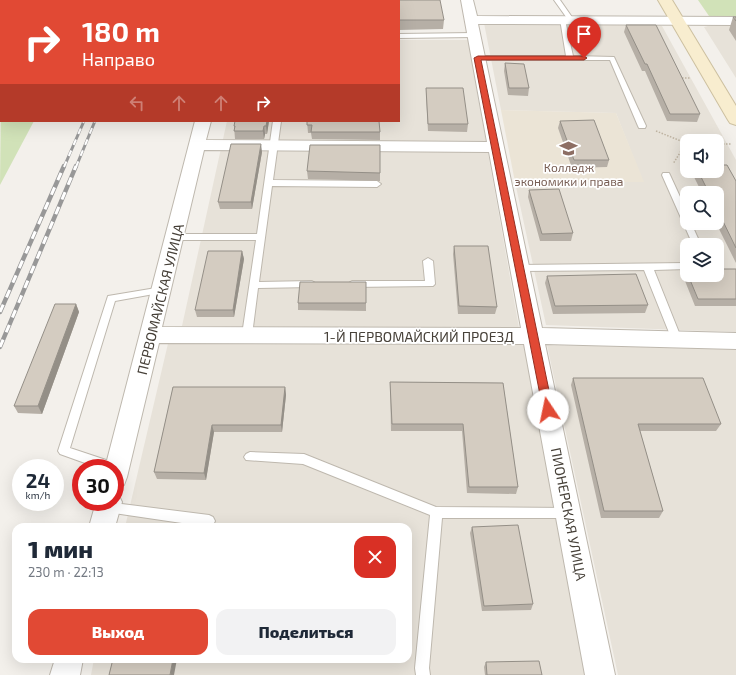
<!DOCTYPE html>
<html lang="ru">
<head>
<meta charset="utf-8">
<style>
	:root { --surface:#fff; --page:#f2f2f3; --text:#1f2937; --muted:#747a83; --accent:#e14934 }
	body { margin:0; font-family:"Exo 2",sans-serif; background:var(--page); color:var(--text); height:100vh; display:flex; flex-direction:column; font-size:15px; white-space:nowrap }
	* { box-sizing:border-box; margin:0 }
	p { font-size:13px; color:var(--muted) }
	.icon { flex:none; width:22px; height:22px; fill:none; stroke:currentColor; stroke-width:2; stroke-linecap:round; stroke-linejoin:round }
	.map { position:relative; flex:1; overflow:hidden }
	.details { position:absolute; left:12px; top:523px; width:400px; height:140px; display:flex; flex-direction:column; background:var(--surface); border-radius:12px; box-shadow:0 4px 16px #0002 }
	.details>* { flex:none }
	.guide { position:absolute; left:0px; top:0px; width:400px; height:122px; box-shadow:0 4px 16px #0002; background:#e14934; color:#fff; overflow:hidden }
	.tools { position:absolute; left:680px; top:134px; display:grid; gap:8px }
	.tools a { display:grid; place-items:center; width:44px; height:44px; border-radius:8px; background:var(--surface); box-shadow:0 4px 16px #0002; font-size:20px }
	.speed { position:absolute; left:12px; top:459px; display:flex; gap:8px; font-size:20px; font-weight:700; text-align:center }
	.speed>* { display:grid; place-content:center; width:52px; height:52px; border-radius:50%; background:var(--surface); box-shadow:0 4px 16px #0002; line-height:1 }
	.speed small { font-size:10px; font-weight:400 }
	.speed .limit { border:6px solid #d22; background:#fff; color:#111 }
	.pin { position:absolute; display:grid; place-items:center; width:34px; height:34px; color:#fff; margin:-41px -17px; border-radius:50% 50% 50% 0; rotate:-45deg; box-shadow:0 0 4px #0007 }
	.pin .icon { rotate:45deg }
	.me { position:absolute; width:44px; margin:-22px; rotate:349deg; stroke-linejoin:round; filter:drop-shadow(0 0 3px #0008) }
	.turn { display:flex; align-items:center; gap:14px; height:84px; padding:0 16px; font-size:18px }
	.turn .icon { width:52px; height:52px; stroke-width:2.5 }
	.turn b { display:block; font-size:28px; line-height:34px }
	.lanes { display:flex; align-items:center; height:38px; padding:0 16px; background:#0003; justify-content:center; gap:20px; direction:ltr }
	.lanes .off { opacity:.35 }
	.round { display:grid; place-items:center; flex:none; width:42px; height:42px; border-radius:12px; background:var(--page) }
	.head { display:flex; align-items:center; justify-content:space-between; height:68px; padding:0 16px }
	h1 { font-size:24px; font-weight:800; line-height:30px }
	.action { display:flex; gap:8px; margin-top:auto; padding:8px 16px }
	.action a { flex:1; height:46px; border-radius:12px; background:var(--accent); color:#fff; font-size:16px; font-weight:800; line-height:46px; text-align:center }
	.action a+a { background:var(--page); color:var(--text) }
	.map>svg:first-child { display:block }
</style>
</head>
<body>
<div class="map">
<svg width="736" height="675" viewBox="0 0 736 675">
	<rect width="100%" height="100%" fill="#f3f0eb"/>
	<!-- residential -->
	<path fill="#e7e2d9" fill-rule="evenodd" d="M484 23 655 24 662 26 736 160V332L546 325 515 182H643L616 113 501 110ZM687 141H717V171H687ZM687 193H717V223H687ZM687 245H717V275H687Z
		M712 25H736V78L704 27Z
		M399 40H468L519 328 182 326 227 121H399Z
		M170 335 534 336 600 675H91L94 659H408V527H125Z
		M547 345 736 349V675H618Z"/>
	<!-- education -->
	<path fill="#ebe4d6" d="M501 110 616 113 644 182H515Z"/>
	<!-- green -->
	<path fill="#d1e2b8" d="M698 0H736V16H709Z
		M1 91V121H34L0 185Z"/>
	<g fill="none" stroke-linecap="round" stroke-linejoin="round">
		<defs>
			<path id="lane" d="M554 0H560L574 20 573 21H569Z
				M560 19 565 20 573 56 614 57 646 126 645 128H639L638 126 610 60H478L475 58 478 56H566Z
				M399 34 473 33 476 35 473 37 399 38Z
				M273 121H281L273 180 377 181 381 184 377 187 272 186 259 282 312 281 317 284 312 287 258 288 252 335 251 338H243L242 335 256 240H175L171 237 175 234H257Z
				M663 173H669L670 175 687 212V223H691L701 245H693L662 175Z
				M428 258 433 261 435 284 433 286 352 287 347 284 352 281H425L423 261Z
				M687 263V269L654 270 682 340 681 343H673L672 340 644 270 520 271 515 268 520 265Z
				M162 287 165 288 167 290 165 292 115 301 70 448 121 465 123 469 121 473H115V468H99L60 454 58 451 108 296Z
				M250 452 304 454 436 507 568 508 572 509 574 513 572 517 568 518H442L429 668 430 675H416L415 668 430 515 303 464 246 460 244 457 246 454Z
				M106 502 209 515 213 517 215 521 213 525 209 527 107 512 103 511 101 507 103 503Z"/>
			<path id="street" d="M225 0H237V1H225Z
				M461 0H473L477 16 736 17V25L478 24 542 328 736 333V349L545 344 615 675H585L524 344 159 343 127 477 124 485 115 488V468H105L195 121H211L206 140 487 142ZM204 150 489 152 521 328 162 327Z
				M115 493 118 494 122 502 115 527H89L96 502H115Z
				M55 659H83L80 675H50Z"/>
			<path id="secondary" d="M658 0H672L736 106V125L730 123 728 120Z"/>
		</defs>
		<!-- lane casing -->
		<use href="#lane" stroke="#beb8ae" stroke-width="2"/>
		<!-- street casing -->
		<use href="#street" stroke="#beb8ae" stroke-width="2"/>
		<!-- secondary casing -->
		<use href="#secondary" stroke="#cdc0a0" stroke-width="2"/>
		<!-- path -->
		<path stroke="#beb3a1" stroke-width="1.5" stroke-dasharray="1.5 1.5" stroke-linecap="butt" d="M679 78H690
			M656 131 686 143 673 164
			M717 144H732"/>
		<!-- lane -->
		<use href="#lane" fill="#fff" fill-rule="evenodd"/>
		<!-- street -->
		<use href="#street" fill="#fff" fill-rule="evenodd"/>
		<!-- secondary -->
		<use href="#secondary" fill="#f8edcf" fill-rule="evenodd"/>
		<defs>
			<path id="rail-far1" d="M64 167 84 121
				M76 167 95 121"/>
			<path id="rail" d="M0 312 64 166
				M0 347 76 166"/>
		</defs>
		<!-- rail-far1 casing -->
		<use href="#rail-far1" stroke="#989898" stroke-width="3"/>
		<!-- rail casing -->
		<use href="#rail" stroke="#989898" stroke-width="4.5"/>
		<!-- rail-far1 -->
		<use href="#rail-far1" stroke="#fff" stroke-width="2" stroke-dasharray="6" stroke-linecap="butt"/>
		<!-- rail -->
		<use href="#rail" stroke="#fff" stroke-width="3" stroke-dasharray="8" stroke-linecap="butt"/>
	</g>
	<!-- wall -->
	<path fill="#b6afa6" d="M399 1 444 20 443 29 399 30Z
		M733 17H736V41L729 30Z
		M626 25 700 114 697 122 667 121 645 71H642L624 32Z
		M505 63 529 88 528 96 508 95 504 71Z
		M426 88 468 124 467 132 428 131 426 95Z
		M269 121 267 134H265L264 139H235L234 126Z
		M307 121 380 132V140L312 139 311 133H308Z
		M560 121 609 160 607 167 572 168 558 128Z
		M380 145V181L308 179 307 171Z
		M262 152 252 209H220L218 202Z
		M693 171H717L736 181V263L716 223H717V193H702L692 173Z
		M529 190 573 233 571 241H540L528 197Z
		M454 246 497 307 495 314H458L453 254Z
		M242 251 244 259 234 317H197L195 310Z
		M686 269H687V275H717L736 269V306H695L683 276Z
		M547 276 648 305 645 313 553 314 545 283Z
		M366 282V311L298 310V303Z
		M76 304 79 312 42 414 18 413 14 406Z
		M573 378 721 424 716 431H640L663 511 659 518H601L571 385Z
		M390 382 503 383 518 487 516 494 467 493 462 431H391Z
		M173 387H285L286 395 282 432H214L206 480 157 479 154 472Z
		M472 527 533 604 531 610 482 611 470 533Z
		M486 662 542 675H485L484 667Z"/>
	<!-- shaded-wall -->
	<path fill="#948f87" d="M267 121H269L267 134 266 126Z
		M264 126 265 134 264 139 263 131Z
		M261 144 262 152 252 209 251 202Z
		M242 251 244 259 234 317 233 310Z
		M76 304 79 312 42 414 38 406Z
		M285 387 286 395 282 432 281 425Z
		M212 425 214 432 206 480 204 473Z
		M173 659H177L174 675H170Z"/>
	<!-- building -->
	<path fill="#d4ccc1" stroke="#948f87" d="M331 0H440L444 20H399V1H331Z
		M733 17H736V21Z
		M626 25H656L700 114H670L647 64H645Z
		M505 63 524 64 529 88H509Z
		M426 88H463L468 124H428Z
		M594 120 609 160H574L560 121Z
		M235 121H267L266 126H264L263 131H234L235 126H234Z
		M307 121H379L380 132H311L312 125H307Z
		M231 144H261L251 202H218Z
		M310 145H380V173L307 171Z
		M717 165H727L736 181V248L717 209V193H709L698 171H717Z
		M559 189 573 233 542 234 529 190Z
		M454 246H488L497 307 459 306Z
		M208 251H242L233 310H195Z
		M717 269H736V299H698L688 275H717Z
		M636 274 648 305 555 306 547 276Z
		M300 282H366V303H298Z
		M55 304H76L38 406H14Z
		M573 378H703L721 424H638L663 511H604Z
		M390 382 503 383 518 487H469L463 424H392Z
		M173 387H285L281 425H212L204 473 154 472Z
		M518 525 533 604 484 606 472 527Z
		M113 659H173L170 675H109Z
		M539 661 542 675H487L486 662Z"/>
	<!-- route -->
	<path fill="#e14934" stroke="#922f22" d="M478 56H584L587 58 584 60H481L553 410 552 413H545L543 410 474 58Z"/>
	<!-- icons -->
	<defs>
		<symbol id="university-bare" viewBox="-9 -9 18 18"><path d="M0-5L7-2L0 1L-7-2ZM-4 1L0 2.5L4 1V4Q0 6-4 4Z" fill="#8d6e63" stroke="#fff" stroke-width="2.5" paint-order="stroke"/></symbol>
	</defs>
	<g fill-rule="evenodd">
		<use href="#university-bare" x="556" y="136" width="25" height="25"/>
	</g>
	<g text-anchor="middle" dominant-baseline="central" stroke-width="3.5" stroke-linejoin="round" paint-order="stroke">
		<!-- far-education labels -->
		<g font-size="12" fill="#785e54" stroke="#fff">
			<text x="569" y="167">Колледж<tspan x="569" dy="14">экономики и права</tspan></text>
		</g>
		<!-- street labels -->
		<g font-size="14" fill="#474139" stroke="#fff">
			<text transform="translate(160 299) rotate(-76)">ПЕРВОМАЙСКАЯ УЛИЦА</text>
			<text x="419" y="336">1-Й ПЕРВОМАЙСКИЙ ПРОЕЗД</text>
			<text transform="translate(569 514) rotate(79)">ПИОНЕРСКАЯ УЛИЦА</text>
		</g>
	</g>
</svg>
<div class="tools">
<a><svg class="icon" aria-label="sound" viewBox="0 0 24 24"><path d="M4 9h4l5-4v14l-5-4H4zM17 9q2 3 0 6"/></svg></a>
<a><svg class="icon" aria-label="search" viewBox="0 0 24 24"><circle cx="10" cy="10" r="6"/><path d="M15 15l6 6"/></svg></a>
<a><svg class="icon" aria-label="layers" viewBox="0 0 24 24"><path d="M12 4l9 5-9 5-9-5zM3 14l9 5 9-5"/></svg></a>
</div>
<div class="speed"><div>24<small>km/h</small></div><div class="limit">30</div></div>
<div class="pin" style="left:584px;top:58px;background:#d93025"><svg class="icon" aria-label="arrive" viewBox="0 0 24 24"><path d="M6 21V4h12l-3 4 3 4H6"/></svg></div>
<svg class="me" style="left:548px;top:410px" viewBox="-20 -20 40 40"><circle r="19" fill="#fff"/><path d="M0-13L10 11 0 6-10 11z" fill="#e14934"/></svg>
<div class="guide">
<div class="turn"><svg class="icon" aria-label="right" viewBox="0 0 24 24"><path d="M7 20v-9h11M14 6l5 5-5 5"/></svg><div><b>180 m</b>Направо</div></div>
<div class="lanes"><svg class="icon off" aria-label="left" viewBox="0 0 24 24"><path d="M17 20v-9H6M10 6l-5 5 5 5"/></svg><svg class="icon off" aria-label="ahead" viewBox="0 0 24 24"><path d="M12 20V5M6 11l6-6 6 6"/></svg><svg class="icon off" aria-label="ahead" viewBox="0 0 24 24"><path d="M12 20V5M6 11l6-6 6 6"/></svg><svg class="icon" aria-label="right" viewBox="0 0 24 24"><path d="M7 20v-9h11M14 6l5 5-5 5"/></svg></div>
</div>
<section class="details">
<div class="head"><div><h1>1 мин</h1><p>230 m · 22:13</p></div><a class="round" style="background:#d93025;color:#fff"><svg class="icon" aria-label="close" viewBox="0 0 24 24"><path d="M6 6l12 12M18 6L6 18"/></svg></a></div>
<div class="action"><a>Выход</a><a>Поделиться</a></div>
</section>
</div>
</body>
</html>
